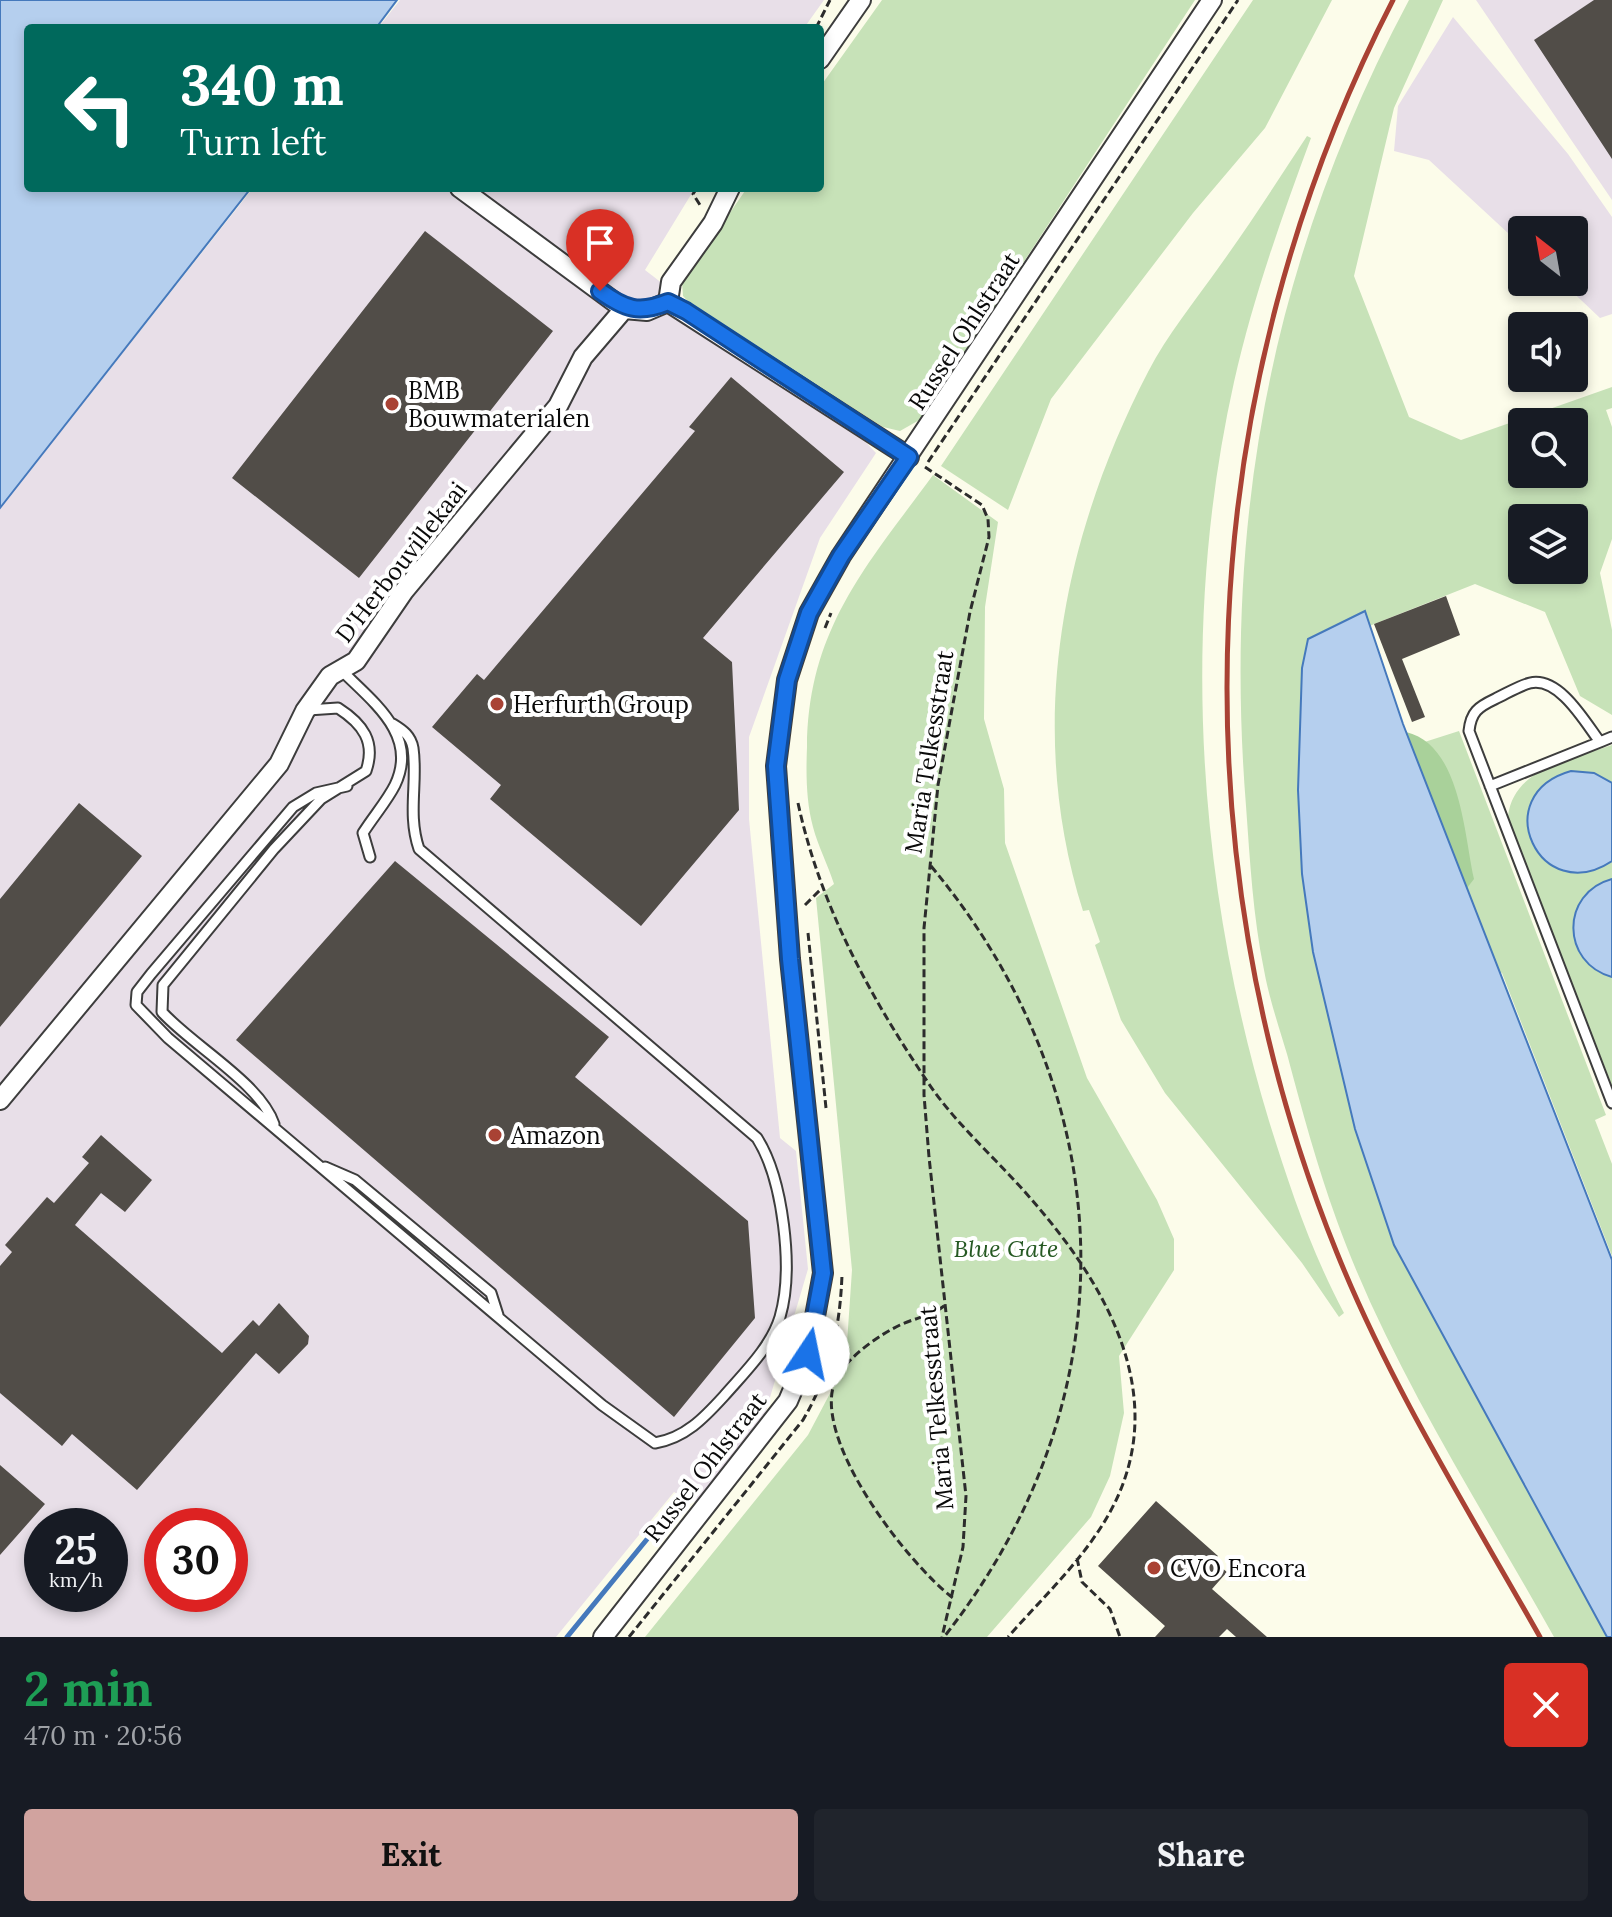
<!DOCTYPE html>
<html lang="en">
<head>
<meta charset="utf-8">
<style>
	:root { --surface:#171b24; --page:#20242c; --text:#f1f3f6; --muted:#9ea1a6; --accent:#d1a39f }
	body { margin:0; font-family:Lora,serif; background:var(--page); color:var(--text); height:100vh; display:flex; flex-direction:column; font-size:30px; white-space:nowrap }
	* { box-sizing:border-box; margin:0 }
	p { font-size:26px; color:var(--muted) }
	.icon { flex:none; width:44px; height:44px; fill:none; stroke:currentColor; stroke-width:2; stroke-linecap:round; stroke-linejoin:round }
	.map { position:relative; height:1637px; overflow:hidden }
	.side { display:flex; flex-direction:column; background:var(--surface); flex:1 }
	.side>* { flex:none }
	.top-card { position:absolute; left:24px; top:24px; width:800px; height:168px; border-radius:8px; box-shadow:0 4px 12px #0003; background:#00695c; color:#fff; overflow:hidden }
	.needle { width:52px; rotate:329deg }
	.tools { position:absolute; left:1508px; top:216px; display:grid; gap:16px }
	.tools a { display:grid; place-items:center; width:80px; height:80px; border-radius:8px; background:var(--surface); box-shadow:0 4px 12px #0003; font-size:40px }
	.speed { position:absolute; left:24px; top:1508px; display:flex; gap:16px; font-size:40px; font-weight:700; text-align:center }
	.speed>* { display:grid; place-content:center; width:104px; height:104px; border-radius:50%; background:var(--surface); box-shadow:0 4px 12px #0003; line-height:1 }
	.speed small { font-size:20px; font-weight:400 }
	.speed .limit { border:12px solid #d22; background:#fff; color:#111 }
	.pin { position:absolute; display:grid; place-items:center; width:68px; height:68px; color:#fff; margin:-82px -34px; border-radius:50% 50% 50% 0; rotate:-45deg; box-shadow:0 0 8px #0007 }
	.pin .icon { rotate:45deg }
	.me { position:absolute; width:88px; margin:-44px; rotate:11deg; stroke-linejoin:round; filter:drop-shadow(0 0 6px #0008) }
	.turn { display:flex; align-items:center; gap:28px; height:168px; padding:0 24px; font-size:36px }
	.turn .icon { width:104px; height:104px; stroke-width:2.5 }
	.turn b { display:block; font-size:56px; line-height:68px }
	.round { display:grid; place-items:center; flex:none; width:84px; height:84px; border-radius:8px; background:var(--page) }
	.summary { display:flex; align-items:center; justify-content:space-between; height:136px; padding:0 24px }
	h1 { font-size:48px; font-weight:800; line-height:60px; color:#1e9e55 }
	.cta { display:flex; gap:16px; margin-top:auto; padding:16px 24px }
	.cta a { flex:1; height:92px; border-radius:8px; background:var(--accent); color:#111; font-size:32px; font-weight:800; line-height:92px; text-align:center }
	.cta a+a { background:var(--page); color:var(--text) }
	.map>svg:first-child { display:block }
</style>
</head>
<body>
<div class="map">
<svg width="1612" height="1637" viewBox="0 0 1612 1637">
	<rect width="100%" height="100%" fill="#fcfcea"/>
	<!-- industrial -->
	<path fill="#e8dfe8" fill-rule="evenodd" d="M400 0H824L804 28H378Z
		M1476 0H1612V200Z
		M1453 17 1568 154 1612 217V314L1600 318 1562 282H1574V230H1522V246L1429 160 1394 151 1398 106Z
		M253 188H695L645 270 860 436 876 453 820 538 749 737V819L780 1138 796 1151 808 1269 763 1421 699 1501 689 1502 674 1492 556 1637H0V508ZM42 1526H110V1594H42ZM162 1526H230V1594H162Z"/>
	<!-- green -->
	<path fill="#c7e2b8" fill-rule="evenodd" d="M882 0H1195L921 419 900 431 883 427 694 308 683 296 682 282 747 188H820V87Z
		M1253 0H1332L1265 128 1193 213 1051 399 1008 510 941 466Z
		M1409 0H1443L1394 108 1354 276 1409 417 1461 440 1612 387V408L1606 410 1612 427V539L1600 573 1612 630V715L1580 696 1545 612 1475 584 1374 624 1322 651 1612 1637H1554C1479 1503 1389 1365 1337 1221 1317 1166 1302 1110 1287 1054 1279 1027 1269 998 1264 970 1253 916 1250 861 1246 806 1223 517 1272 257 1409 0ZM1522 422H1574V474H1522ZM1522 518H1574V570H1522Z
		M1307 136 1311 138C1281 219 1253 298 1234 382 1180 625 1197 883 1269 1121 1290 1188 1311 1251 1344 1313L1339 1317 1302 1263 1165 1093 1121 1020 1095 945 1100 942 1089 910 1083 911C1025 728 1061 540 1148 372 1167 335 1195 301 1219 267 1250 224 1278 180 1307 136Z
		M933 475 998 522 985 607 984 719 1004 789 1005 843 1087 1078 1157 1200 1174 1239V1270L1119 1356 1124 1413 1110 1476 1091 1517 987 1637H645L808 1435 836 1382 847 1343 852 1270 816 898 834 884C828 865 818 846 813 827 806 801 806 773 807 747 808 629 867 565 933 475Z
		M1459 731 1606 1115 1595 1120 1612 1164V1256L1502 973 1491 969 1412 746Z
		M1612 745V1086L1508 816C1514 767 1573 759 1612 745Z"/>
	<!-- forest -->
	<path fill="#a9d19a" d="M1406 732C1461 745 1464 835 1474 879L1467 888 1392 743Z"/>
	<!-- water -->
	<path fill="#b5cfee" stroke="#4579bc" stroke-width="2" d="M0 0H397L376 28H28V188H251L0 508Z
		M1365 611 1403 724 1612 1260V1637H1607L1394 1245 1355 1129 1313 952 1302 874 1298 790 1302 668 1308 639Z
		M1571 771 1594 773 1612 783V861C1540 909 1486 795 1571 771Z
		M1612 879V977C1561 963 1560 893 1612 879Z"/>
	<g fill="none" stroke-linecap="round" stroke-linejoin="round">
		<!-- stream -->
		<path stroke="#4579bc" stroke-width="5" d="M567 1637 657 1527"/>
	</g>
	<!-- building -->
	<path fill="#514d48" d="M1594 0H1612V159L1534 40Z
		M425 231 553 331 359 578 232 478Z
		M731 377 844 472 703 638 732 662 739 810 641 926 490 799 501 785 432 727 477 674 484 680 695 431 689 427Z
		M1446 596 1460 635 1402 659 1425 717 1412 722 1374 624Z
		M79 803 142 856 0 1027V899Z
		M395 861 609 1037 575 1077 748 1221 755 1318 674 1417 236 1040Z
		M101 1135 152 1180 125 1212 101 1193 75 1225 222 1353 253 1320 259 1326 279 1303 309 1336 308 1344 279 1374 256 1353 137 1490 72 1434 62 1446 0 1393V1266L12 1252 5 1245 47 1197 54 1203 89 1163 82 1157Z
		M0 1465 45 1504 0 1555Z
		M1156 1501 1218 1556 1213 1561 1227 1572 1212 1589 1267 1637H1236L1227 1629 1219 1637H1155L1165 1626 1098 1566Z"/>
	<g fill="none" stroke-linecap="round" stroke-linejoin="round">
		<defs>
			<path id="lane" d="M341 670C373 702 419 735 395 785 387 801 373 817 363 833L370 857
				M1612 737 1600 742C1585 722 1559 676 1530 683 1518 686 1506 694 1495 699 1478 707 1471 712 1469 731L1612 1103
				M347 786 316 793 293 807 151 974 137 992 136 1005 168 1038 602 1405 655 1443C685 1438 704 1418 724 1396 744 1373 771 1347 780 1317 794 1269 783 1179 757 1138L419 849C407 814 418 782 413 748 411 736 403 730 393 724
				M1490 786 1600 742
				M274 1124C260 1083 193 1046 162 1012L163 985 274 849 321 799 366 771C376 742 363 724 338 708L308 710
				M325 1167 355 1180 491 1293 498 1315"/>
			<path id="street" d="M820 59 861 0
				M460 188 624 309 647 311 668 302
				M668 302 909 457
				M668 302 671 282 713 223 730 188
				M0 1100 279 764 305 711 330 676 356 661 404 591 558 406 583 357 624 309
				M603 1637 788 1401 808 1354 823 1273 790 959 776 766 787 680 809 613 841 556 1212 0"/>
		</defs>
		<!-- lane casing -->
		<use href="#lane" stroke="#3d3d3d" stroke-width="13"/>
		<!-- street casing -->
		<use href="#street" stroke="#3d3d3d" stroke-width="22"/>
		<!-- path -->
		<path stroke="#2c2c2c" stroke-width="3" stroke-dasharray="8 4" stroke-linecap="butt" d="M816 28 830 0
			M697 188 693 194 700 205
			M928 462 1238 0
			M925 467 982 505 988 519 989 537 970 612 938 785 924 928V1095L929 1157 966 1496 963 1547 942 1637
			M825 628 831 613
			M798 803C820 905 869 995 927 1081 956 1125 997 1159 1031 1199 1097 1274 1160 1375 1125 1478 1104 1541 1051 1588 1008 1637
			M931 866C1125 1099 1132 1398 944 1637
			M805 905 822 888
			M808 933 826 1108
			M944 1306C931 1316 915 1318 900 1325 879 1335 851 1355 838 1375 804 1432 909 1565 953 1598
			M1077 1558 1082 1582 1110 1609 1120 1637
			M629 1637 803 1420C830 1374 840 1328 842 1275"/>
		<!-- lane -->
		<use href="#lane" stroke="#fff" stroke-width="9"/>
		<!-- street -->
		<use href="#street" stroke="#fff" stroke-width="18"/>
		<!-- rail -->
		<path stroke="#a94234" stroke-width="5" d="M1393 0C1193 389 1173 848 1337 1253 1391 1387 1469 1511 1540 1637"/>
	</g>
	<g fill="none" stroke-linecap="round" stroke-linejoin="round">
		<defs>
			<path id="route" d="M600 291C625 309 639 314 668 302L686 311 909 457 841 556 809 613 787 680 776 766 790 959 823 1273 808 1354"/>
		</defs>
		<!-- route casing -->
		<use href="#route" stroke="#114b97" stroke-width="20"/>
		<!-- route -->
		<use href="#route" stroke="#1a73e8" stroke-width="14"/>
	</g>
	<!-- markers -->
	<g fill="#a94234" stroke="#fff" stroke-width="3">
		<circle cx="392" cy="404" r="8"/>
		<circle cx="497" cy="704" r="8"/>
		<circle cx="495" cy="1135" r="8"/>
		<circle cx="1154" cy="1568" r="8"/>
	</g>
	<g text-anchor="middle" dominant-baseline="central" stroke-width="8" stroke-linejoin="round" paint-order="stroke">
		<!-- street labels -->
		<g font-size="24" fill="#0a0a0a" stroke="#fff">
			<text transform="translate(964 331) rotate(-57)">Russel Ohlstraat</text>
			<text transform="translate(401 562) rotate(-52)">D'Herbouvillekaai</text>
			<text transform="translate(929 752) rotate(-81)">Maria Telkesstraat</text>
			<text transform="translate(936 1408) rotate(-95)">Maria Telkesstraat</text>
			<text transform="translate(705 1467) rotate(-52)">Russel Ohlstraat</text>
		</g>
		<!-- poi labels -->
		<g font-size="24" fill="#0a0a0a" stroke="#fff" text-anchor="start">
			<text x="408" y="390">BMB<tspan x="408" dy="28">Bouwmaterialen</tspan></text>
			<text x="513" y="704">Herfurth Group</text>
			<text x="511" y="1135">Amazon</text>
			<text x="1170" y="1568">CVO Encora</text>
		</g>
		<!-- park labels -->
		<g font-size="24" font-style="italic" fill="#265923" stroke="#fff">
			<text x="1006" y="1248">Blue Gate</text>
		</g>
	</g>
</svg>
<div class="tools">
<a><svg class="needle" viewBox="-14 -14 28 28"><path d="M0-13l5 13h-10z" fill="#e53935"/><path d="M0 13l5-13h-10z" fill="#9ea1a6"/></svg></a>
<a><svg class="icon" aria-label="sound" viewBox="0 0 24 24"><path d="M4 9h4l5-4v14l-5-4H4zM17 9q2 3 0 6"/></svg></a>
<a><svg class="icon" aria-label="search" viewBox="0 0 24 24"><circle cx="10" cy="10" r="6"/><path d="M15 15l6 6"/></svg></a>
<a><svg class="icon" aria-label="layers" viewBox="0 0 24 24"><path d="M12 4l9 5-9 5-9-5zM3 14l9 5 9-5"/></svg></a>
</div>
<div class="speed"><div>25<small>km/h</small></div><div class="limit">30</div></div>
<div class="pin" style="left:600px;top:291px;background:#d93025"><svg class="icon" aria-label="arrive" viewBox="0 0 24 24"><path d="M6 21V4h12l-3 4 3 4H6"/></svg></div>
<svg class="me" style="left:808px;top:1354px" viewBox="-20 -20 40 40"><circle r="19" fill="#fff"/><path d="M0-13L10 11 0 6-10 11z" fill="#1a73e8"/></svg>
<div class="top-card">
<div class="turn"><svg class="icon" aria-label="left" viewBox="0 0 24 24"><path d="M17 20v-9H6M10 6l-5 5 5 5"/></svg><div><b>340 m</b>Turn left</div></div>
</div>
</div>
<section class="side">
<div class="summary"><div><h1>2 min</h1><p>470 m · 20:56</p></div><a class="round" style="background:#d93025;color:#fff"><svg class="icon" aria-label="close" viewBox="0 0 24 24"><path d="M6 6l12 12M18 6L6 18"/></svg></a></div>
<div class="cta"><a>Exit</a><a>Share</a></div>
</section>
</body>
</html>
